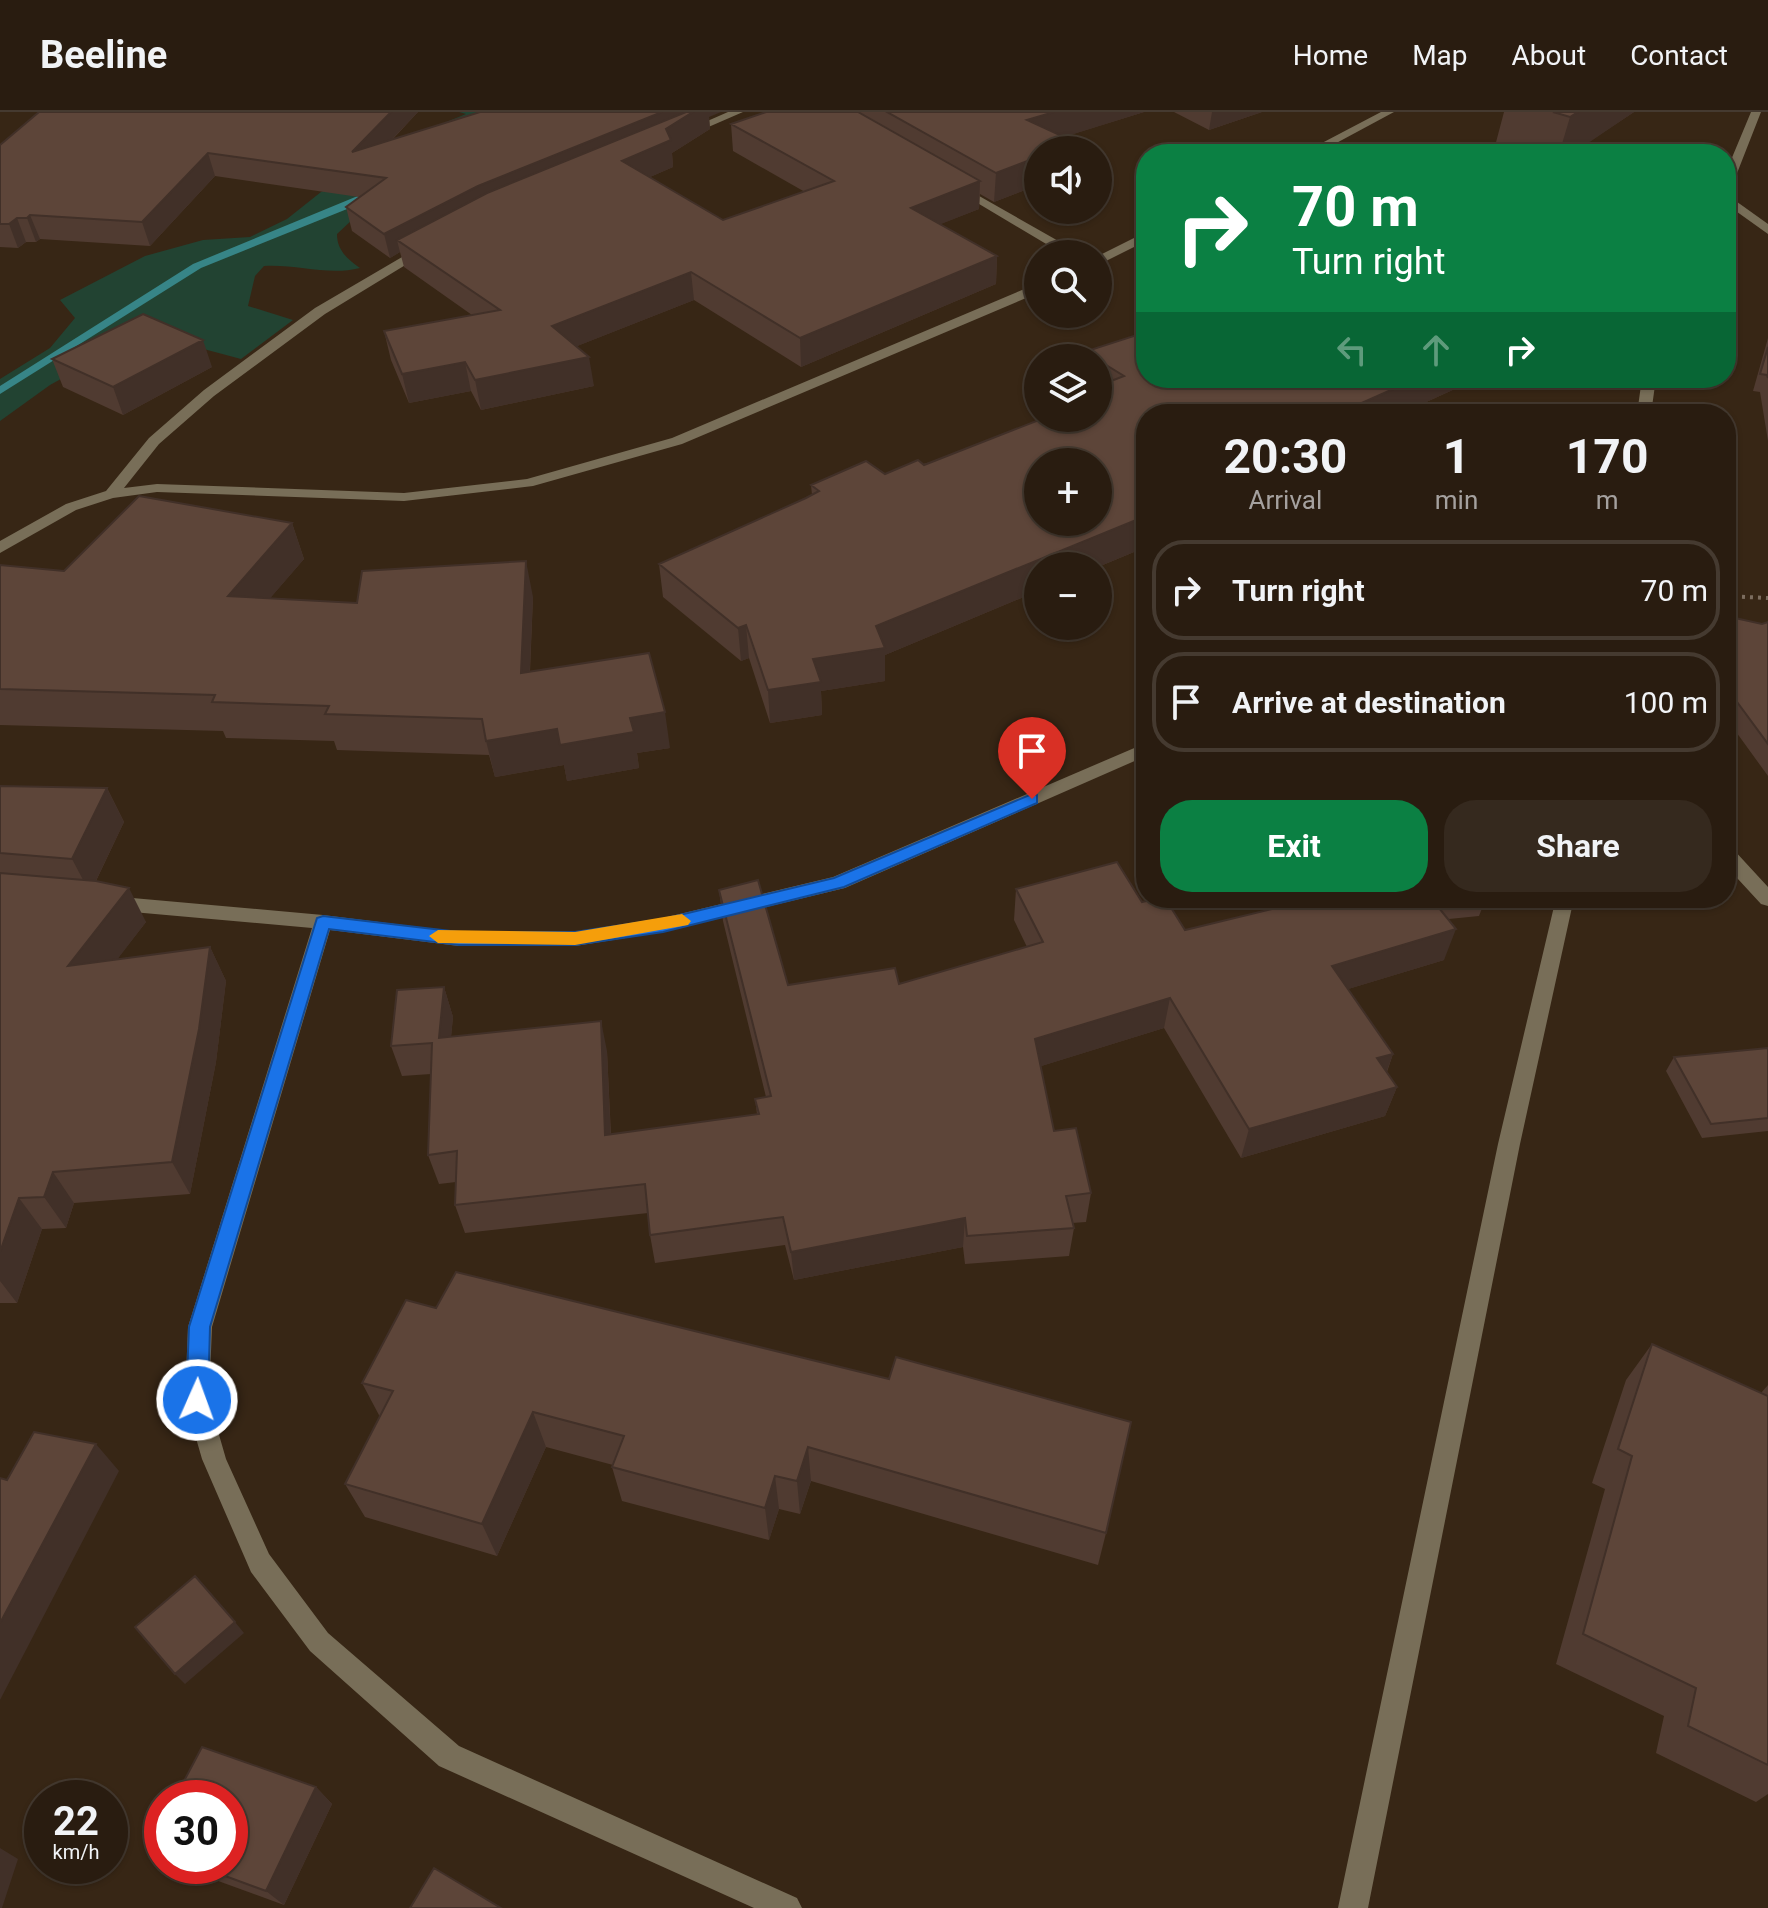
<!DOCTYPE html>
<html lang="en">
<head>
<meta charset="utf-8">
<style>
	:root { --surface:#291c10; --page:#35291e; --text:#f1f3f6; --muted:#a5a19f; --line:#453a30; --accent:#0b8043 }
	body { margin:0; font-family:Roboto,sans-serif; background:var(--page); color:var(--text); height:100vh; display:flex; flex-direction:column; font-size:30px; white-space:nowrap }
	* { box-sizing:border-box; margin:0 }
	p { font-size:26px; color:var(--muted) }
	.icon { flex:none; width:44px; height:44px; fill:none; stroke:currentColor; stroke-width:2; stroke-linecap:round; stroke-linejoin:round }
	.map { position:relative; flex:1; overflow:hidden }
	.panel { position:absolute; left:1136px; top:292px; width:600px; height:504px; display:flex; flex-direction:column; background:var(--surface); border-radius:32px; box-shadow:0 2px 6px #0004,0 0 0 2px var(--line) }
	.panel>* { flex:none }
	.banner { position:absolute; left:1136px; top:32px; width:600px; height:244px; border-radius:32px; box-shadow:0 2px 6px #0004,0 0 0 2px var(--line); background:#0b8043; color:#fff; overflow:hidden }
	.controls { position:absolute; left:1024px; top:24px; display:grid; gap:16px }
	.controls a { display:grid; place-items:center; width:88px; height:88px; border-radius:50%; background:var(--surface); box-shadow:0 2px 6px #0004,0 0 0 2px var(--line); font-size:40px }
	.speed { position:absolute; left:24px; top:1668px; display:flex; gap:16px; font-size:40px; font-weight:700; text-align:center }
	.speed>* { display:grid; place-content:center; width:104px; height:104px; border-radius:50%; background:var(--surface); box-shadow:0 2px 6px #0004,0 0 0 2px var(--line); line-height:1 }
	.speed small { font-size:20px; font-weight:400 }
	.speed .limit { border:12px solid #d22; background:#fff; color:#111 }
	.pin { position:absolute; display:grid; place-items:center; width:68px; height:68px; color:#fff; margin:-82px -34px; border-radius:50% 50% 50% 0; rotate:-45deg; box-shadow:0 0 8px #0007 }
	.pin .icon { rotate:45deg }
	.me { position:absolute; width:88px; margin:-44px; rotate:2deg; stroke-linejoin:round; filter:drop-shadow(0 0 6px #0008) }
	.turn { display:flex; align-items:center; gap:28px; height:168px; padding:0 24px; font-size:36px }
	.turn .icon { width:104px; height:104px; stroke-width:2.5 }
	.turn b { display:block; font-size:56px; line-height:68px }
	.lanes { display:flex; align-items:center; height:76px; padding:0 24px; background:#0003; justify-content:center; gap:40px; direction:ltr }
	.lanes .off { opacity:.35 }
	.eta { display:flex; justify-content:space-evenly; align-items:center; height:136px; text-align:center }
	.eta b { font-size:48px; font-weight:700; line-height:56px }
	.action { display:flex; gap:16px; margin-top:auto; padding:16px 24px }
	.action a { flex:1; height:92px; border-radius:32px; background:var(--accent); color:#fff; font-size:32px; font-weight:700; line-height:92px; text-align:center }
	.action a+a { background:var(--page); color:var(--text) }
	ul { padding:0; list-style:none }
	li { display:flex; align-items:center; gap:24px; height:100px; margin:0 16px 12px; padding:0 8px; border:4px solid var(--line); border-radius:32px }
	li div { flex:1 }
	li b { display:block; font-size:30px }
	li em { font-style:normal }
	header { display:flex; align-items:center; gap:48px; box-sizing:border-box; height:112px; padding:0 40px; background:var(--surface); border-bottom:2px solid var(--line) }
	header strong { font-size:38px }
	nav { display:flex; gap:44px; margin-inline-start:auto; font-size:28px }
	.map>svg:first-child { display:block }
</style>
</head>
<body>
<header>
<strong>Beeline</strong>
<nav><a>Home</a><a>Map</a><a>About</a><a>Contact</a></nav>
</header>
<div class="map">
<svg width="1768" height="1796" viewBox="0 0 1768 1796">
	<rect width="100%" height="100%" fill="#372615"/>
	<!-- green -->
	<path fill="#224332" d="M459 0H534L353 107 337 122C337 138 347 147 360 156 328 164 297 152 264 154L255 164 248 194 293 208 241 247 144 221 50 273 0 309V267L50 236 75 206 60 188 145 144 203 128 250 125 287 107 321 80 372 57 419 21 466 2Z"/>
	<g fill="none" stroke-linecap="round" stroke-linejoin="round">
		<!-- stream -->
		<path fill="#378587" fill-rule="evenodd" d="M365 81 370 84 362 91 201 156 0 282V274L193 152Z"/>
		<!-- path -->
		<path stroke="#7c6d5f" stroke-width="4" stroke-dasharray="3 5" stroke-linecap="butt" d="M1726 484 1768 486"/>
		<!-- minor -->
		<path fill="#786e58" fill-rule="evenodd" d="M728 0H743L690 23 680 21Z
			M1381 0H1394L1316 42H1301Z
			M1751 0H1761L1732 74 1726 77V60Z
			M958 72 1076 139 1078 142H1063L954 77 952 75Z
			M1726 82 1768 112V122L1726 92Z
			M1146 120V129L1098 153V144Z
			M426 131 432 135 430 138 325 202 214 284 159 332 124 376 157 372 404 381 527 367 672 326 1034 173 1038 172V181L682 332 533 374 404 389 157 380 113 386 76 398 0 441V429L66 392 106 379 149 326 204 278 315 196Z
			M1642 266H1656L1651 302H1637Z
			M1146 631V644L845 776 663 820 575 834H459L330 818 212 1215 209 1288 226 1347 269 1442 328 1521 459 1634 797 1786 802 1796H754L439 1654 310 1539 251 1460 202 1347 185 1288 188 1215 312 816 110 798 101 791 103 786 110 784 323 803 459 820H575L663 806 833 765Z
			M1726 736 1733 737 1768 775V794L1761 792 1726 754Z
			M1556 786H1574L1520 1032 1368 1796H1338L1498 1032Z"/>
	</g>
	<!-- wall -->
	<path fill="#503b31" d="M39 0H418L392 28 709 5 710 17 672 41 673 55 650 65 723 108 805 80 733 39 731 12 766 0H1144L1063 25 1038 38V73L994 90 980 82 979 97 940 112 997 144 996 172 801 255 694 188 577 234 594 274 481 298 471 279 409 291 391 248 384 219 472 203 404 155 400 140 390 146 352 119 346 95 359 85 215 64 150 134 40 127 36 130H26L18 136 0 135V33Z
		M1174 0H1262L1209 18Z
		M1504 0H1634L1584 33 1627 42H1522L1495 34Z
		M1768 226V329L1760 280 1753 279Z
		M1084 240 1479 266 1400 302H1146V435L1098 455 1038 454V479L885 543V569L821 579 822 603 770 611 749 546 741 549 663 485 659 452 812 383 811 373 885 362 1098 306V246H1083Z
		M52 247 212 255 123 303 63 275Z
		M292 411 304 447 270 486 357 491 533 485 530 560 670 636 637 641 639 656 567 669 564 653 495 665 489 643 337 638 334 629 226 626 223 619 0 613V453L64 459Z
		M1726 504 1762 512 1768 510V664L1726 606Z
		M0 674 107 676 124 710 96 769 146 810 117 847 210 835 226 869 216 950 190 1082 74 1091 66 1116 42 1117 17 1191H0Z
		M1016 777 1142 790 1185 818 1317 786H1486L1479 804 1449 807 1444 848 1348 877 1393 942 1387 960 1397 975 1385 1004 1241 1046 1164 916 1041 954 1054 1019 1091 1081 1086 1110 1072 1111 1074 1116 1069 1144 965 1152 963 1135 794 1168 785 1133 655 1151 650 1123 648 1101 465 1121 455 1093 456 1070 439 1072 428 1043 431 962 402 964 391 934 444 875 453 905 451 925 607 939 611 1023 757 1002 755 987 766 985 723 809 719 778 788 873 899 872 1027 835 1014 808Z
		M1768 936V1019L1702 1026 1666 959 1674 945Z
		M406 1188 1106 1421 1098 1453 811 1369 800 1402 779 1397 769 1428 622 1389 612 1355 613 1353 546 1335 497 1444 365 1405 345 1372 380 1305 362 1271Z
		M1652 1232 1761 1281 1768 1273V1682L1756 1690 1656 1641 1664 1604 1556 1552 1605 1377 1592 1371 1626 1268Z
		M316 1675 332 1692 284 1793 177 1754H230Z
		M162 1710V1746L149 1736Z"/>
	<!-- shaded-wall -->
	<path fill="#413028" d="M391 0H418L358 63 352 40Z
		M662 0H721L709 5 710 17 672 41 673 55 625 76 397 128 400 140 390 146 384 122 478 74Z
		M1054 0H1144L1026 37 1027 8Z
		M1212 0H1262L1209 18Z
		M1578 0H1634L1572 42H1559L1570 5Z
		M1075 30 1074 38H1055Z
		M208 41 215 64 150 134 142 110Z
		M1038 45V73L994 90 996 61Z
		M980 69 979 97 911 124V96Z
		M30 103 40 127 36 130 27 106Z
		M17 106 26 130 18 136 9 112Z
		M997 144 996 172 801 255 800 226Z
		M691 160 694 188 557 242 552 214Z
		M203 228 212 255 123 303 113 275Z
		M589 245 594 274 481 298 475 268Z
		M465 250 471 279 409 291 402 262Z
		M1418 266H1479L1400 302H1337Z
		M1146 404V435L1098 455 1038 454V479L885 543V569L821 579 822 603 770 611 768 578 813 547 876 514Z
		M292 411 304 447 241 520 228 484Z
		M526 449 533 485 528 597 521 561Z
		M746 513 749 546 741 549 738 516Z
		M665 600 670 636 637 641 639 656 567 669 564 653 495 665 486 629Z
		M107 676 124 710 90 781 72 747Z
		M129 776 146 810 87 887 68 854Z
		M1456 817 1444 848 1322 885 1332 854Z
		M210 835 226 869 216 950 190 1082 172 1050Z
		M444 875 453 905 448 956 439 926Z
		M1170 886 1164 916 1032 957 1035 927Z
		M601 909 607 939 612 1053 605 1023Z
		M1393 942 1382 972 1377 946Z
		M1397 975 1385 1004 1241 1046 1249 1017Z
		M53 1060 74 1091 66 1116 44 1085Z
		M19 1086 42 1117 17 1191 0 1169V1140Z
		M965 1106 963 1135 794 1168 791 1140Z
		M533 1300 546 1335 497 1444 482 1412Z
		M96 1332 119 1359 0 1588V1511Z
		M808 1335 811 1369 800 1402 797 1369Z
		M775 1364 779 1397 769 1428 765 1396Z
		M235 1510 244 1521 185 1572 175 1562Z
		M316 1675 332 1692 284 1793 266 1779Z
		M0 1736 18 1747 2 1796H0Z"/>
	<!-- building -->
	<path fill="#5d4539" stroke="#413028" stroke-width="2" fill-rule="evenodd" d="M39 0H391L352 40 480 0H662L478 74 384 122 346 95 386 66 208 41 142 110 30 103 27 106H17L9 112H0V33Z
		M686 0H693L666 17 671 28 622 49 723 108 834 69 731 12 766 0H858L980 69 911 96 997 144 800 226 691 160 552 214 589 245 475 268 465 250 402 262 384 219 500 198 397 128 487 81Z
		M887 0H1054L1027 8 1075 30 1055 38H1038V45L996 61Z
		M1553 0H1578L1570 5Z
		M1571 31 1627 42H1564Z
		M143 202 203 228 113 275 52 247Z
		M1146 220V266H1418L1337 302H1146V404L876 514 885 536 813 547 821 570 768 578 746 513 738 516 659 452 806 386 819 379 811 373 866 349 885 362 918 348 924 353 1044 306H1098V274L1124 264 1098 248V246H1094L1084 240ZM1038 350H1098V410H1038Z
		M1768 235V266L1767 263 1760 262Z
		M139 384 292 411 228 484 357 491 362 459 526 449 521 561 649 541 665 600 630 606 634 620 560 633 557 617 486 629 482 607 325 602 329 594 212 590 215 583 0 577V453L64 459Z
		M1726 504 1762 512 1768 510V632L1726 575Z
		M0 674 107 676 72 747 0 741Z
		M1117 750 1142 790 1158 786H1165L1185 818 1317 786H1431L1456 817 1332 854 1393 942 1377 946 1397 975 1249 1017 1170 886 1035 927 1054 1019 1076 1016 1091 1081 1066 1084 1074 1116 967 1124 965 1106 791 1140 783 1105 650 1123 645 1072 455 1093 457 1039 428 1043 432 931 391 934 397 878 444 875 439 926 601 909 605 1023 759 1002 755 987 771 984 719 778 758 768 788 873 895 856 899 872 1043 830 1016 777Z
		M0 761 96 769 129 776 68 854 210 835 199 917 172 1050 53 1060 44 1085 19 1086 0 1140Z
		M1768 936V1006L1711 1012 1674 945Z
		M456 1160 889 1267 896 1245 1131 1310 1106 1421 808 1335 797 1369 775 1364 765 1396 612 1355 624 1324 533 1300 482 1412 345 1372 393 1279 362 1271 406 1188 436 1196Z
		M1652 1232 1768 1284V1653L1688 1614 1696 1576 1583 1522 1632 1344 1618 1337Z
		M34 1320 96 1332 0 1511V1366L7 1368Z
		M195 1464 235 1510 175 1562 135 1515Z
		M202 1635 316 1675 266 1779 198 1754H230V1686H175Z
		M162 1710V1741L149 1736Z
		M434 1756 501 1796H410Z"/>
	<!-- route -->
	<path fill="#1a73e8" stroke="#114b97" stroke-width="2" d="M1032 682 1037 683V691L844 775 663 820 575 833H459L329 817 210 1215 208 1288 204 1295 197 1298 189 1295 186 1288 189 1215 317 806 323 804 459 820H575L663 807 834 766Z"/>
	<!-- slow -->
	<path fill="#f59e0b" d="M682 802 691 809 688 813 575 833 438 831 429 824 438 818 575 820Z"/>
</svg>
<div class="controls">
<a><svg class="icon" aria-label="sound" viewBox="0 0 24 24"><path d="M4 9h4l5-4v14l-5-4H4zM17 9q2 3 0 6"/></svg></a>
<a><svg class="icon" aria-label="search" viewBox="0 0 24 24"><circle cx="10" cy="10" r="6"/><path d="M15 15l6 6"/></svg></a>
<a><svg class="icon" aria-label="layers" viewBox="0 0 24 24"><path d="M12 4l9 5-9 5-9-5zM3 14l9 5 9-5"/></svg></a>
<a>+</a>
<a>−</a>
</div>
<div class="speed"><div>22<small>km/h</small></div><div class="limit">30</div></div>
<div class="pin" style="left:1032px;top:687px;background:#d93025"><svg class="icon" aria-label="arrive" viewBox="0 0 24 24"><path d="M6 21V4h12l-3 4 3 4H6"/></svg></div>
<svg class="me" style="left:197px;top:1288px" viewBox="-20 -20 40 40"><circle r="17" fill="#1a73e8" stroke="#fff" stroke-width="3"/><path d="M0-11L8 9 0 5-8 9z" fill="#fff"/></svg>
<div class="banner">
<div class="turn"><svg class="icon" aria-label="right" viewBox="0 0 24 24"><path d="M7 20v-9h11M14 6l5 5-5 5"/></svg><div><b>70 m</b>Turn right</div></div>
<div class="lanes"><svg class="icon off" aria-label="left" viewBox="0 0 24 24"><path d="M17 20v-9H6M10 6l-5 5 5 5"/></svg><svg class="icon off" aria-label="ahead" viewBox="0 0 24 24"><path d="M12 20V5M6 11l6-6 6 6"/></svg><svg class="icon" aria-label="right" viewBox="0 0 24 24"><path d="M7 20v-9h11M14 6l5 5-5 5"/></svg></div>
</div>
<section class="panel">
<div class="eta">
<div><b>20:30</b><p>Arrival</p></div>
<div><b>1</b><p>min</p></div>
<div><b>170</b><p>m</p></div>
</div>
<ul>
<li><svg class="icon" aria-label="right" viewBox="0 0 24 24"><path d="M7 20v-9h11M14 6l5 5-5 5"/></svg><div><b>Turn right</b></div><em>70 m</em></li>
<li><svg class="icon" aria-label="arrive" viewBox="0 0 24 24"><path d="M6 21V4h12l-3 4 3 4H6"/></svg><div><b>Arrive at destination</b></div><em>100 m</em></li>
</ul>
<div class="action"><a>Exit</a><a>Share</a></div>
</section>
</div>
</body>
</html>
